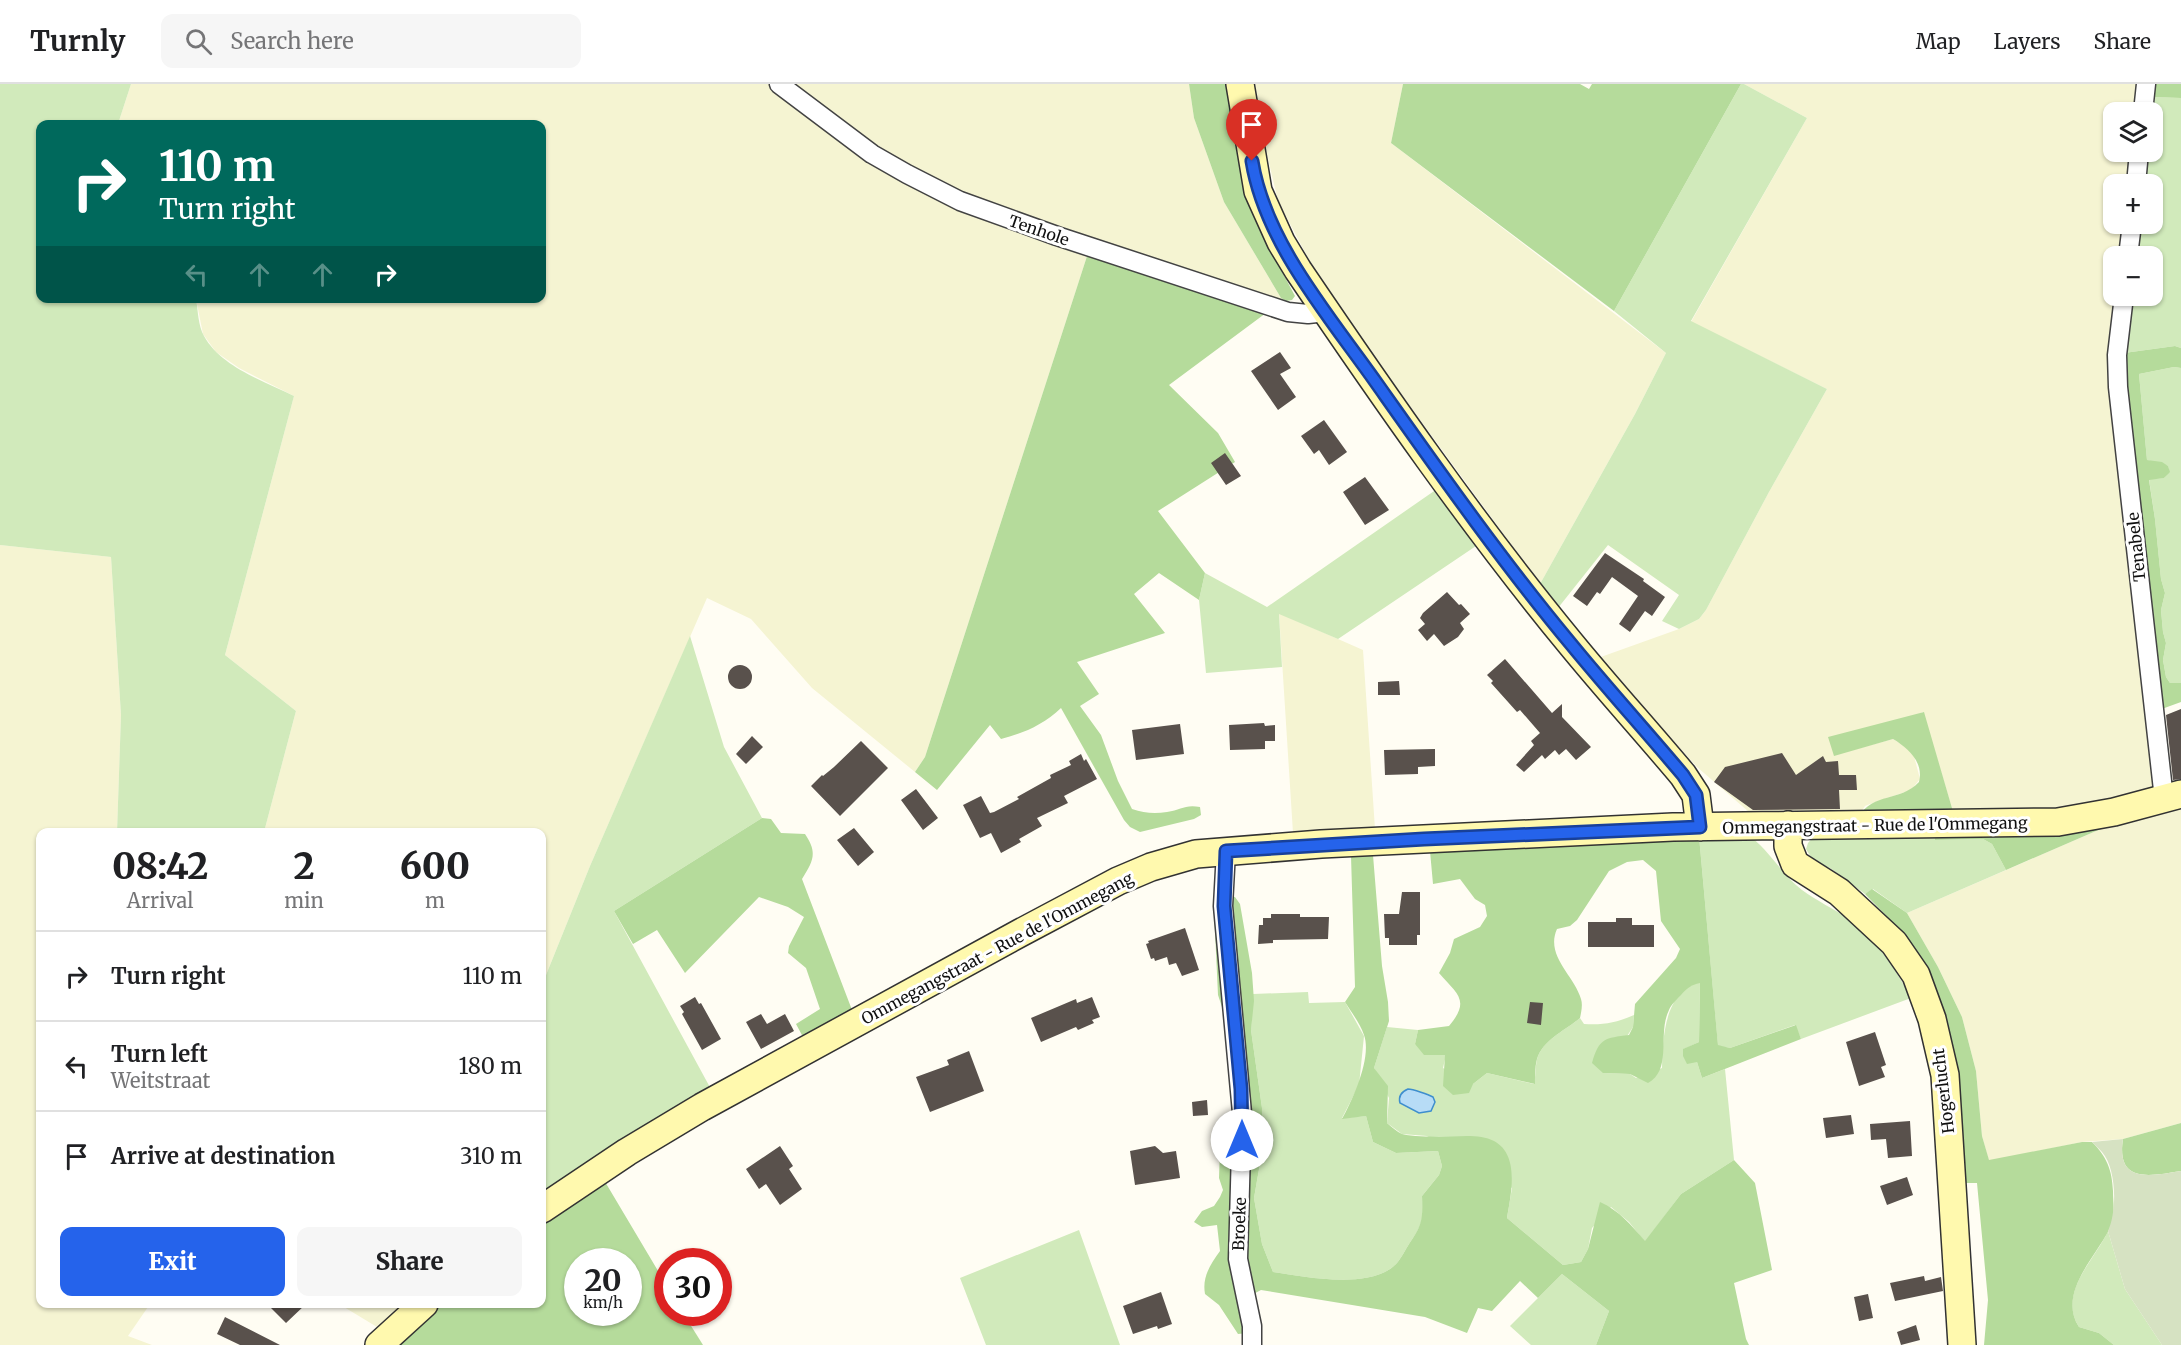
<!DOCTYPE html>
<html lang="en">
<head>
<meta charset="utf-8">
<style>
	:root { --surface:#fff; --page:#f6f6f6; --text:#202124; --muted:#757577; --line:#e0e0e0; --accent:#2563eb }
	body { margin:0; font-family:Merriweather,serif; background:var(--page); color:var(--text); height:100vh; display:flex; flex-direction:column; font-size:22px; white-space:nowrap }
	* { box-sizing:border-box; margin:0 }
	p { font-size:20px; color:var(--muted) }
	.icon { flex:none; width:33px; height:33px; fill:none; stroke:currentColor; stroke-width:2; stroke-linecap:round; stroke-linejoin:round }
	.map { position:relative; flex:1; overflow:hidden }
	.side { position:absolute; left:36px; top:744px; width:510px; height:480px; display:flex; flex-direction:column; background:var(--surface); border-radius:12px; box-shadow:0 2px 4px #0004 }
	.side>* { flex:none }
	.guide { position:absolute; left:36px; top:36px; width:510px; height:183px; border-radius:12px; box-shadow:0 2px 4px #0004; background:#00695c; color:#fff; overflow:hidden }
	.buttons { position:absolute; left:2103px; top:18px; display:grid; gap:12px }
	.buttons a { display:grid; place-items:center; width:60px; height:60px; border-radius:12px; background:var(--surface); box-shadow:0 2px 4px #0004; font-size:30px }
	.speed { position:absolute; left:564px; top:1164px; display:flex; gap:12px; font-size:30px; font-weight:700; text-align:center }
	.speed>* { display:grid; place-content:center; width:78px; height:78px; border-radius:50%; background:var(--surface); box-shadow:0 2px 4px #0004; line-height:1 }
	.speed small { font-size:15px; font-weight:400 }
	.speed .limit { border:9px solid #d22; background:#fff; color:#111 }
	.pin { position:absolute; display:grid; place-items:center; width:51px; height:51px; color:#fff; margin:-62px -26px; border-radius:50% 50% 50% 0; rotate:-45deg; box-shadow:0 0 6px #0007 }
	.pin .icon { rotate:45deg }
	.me { position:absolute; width:66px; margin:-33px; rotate:0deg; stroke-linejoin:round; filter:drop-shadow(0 0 4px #0008) }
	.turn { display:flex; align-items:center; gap:21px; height:126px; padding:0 24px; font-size:27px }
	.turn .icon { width:78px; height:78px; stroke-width:2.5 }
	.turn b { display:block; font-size:42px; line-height:51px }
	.lanes { display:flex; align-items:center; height:57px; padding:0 24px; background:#0003; justify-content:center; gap:30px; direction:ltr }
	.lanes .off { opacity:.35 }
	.eta { display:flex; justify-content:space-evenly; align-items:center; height:102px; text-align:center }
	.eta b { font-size:36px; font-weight:800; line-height:42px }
	.primary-button { display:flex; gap:12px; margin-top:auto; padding:12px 24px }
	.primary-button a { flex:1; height:69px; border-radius:12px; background:var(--accent); color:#fff; font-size:24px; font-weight:800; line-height:69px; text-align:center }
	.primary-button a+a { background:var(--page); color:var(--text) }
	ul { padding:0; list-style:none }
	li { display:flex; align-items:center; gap:18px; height:90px; padding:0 24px; border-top:2px solid var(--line) }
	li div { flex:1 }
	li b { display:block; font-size:22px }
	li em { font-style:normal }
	header { display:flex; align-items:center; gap:36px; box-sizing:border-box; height:84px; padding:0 30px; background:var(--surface); border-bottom:2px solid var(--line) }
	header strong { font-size:28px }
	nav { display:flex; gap:33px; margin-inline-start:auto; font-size:21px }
	.search { width:420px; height:54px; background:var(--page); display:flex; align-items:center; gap:15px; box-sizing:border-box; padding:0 21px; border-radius:12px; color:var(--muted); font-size:22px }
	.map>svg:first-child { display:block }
</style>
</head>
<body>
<header>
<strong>Turnly</strong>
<div class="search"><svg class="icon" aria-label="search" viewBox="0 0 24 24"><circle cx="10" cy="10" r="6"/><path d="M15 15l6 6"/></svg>Search here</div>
<nav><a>Map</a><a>Layers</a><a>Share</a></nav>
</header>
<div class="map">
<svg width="2181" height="1261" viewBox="0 0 2181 1261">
	<rect width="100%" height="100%" fill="#fffdf3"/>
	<!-- farmland -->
	<path fill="#f5f4d2" d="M131 0H771L886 84 1089 166 925 673 915 688 812 604 751 535 707 514 590 782 542 901V748H264L296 627 225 571 294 312 239 284 216 268 203 250 196 215 542 214V40H118Z
		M794 0H1189L1194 34 1224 118 1281 214 1286 217H1276L1041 137 949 104 911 86Z
		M1255 0H1403L1391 59 1666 269 1635 330 1540 500 1369 266 1308 174 1278 117 1262 49Z
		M1744 0H2139L2136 28H2114V68H2132L2128 100H2114V140H2123L2120 172H2114V212H2116L2154 700 2150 707 2074 725 1954 731 1923 628 1834 671 1893 655 1909 665 1914 672 1920 695 1911 706 1870 720 1865 722 1858 733 1756 734 1697 683 1598 574 1679 545 1699 535 1706 526 1769 408 1827 305 1691 238 1807 34Z
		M0 461 111 473 121 631 117 748H40V1220H150L128 1252 152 1261H0Z
		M1279 529 1363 566 1375 745 1293 749Z
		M2181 717V1039L2123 1055 2082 1058 1989 1077 1982 1052 1976 987 1962 933 1938 883 1907 829 2096 747Z
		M339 1220H412L382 1246Z"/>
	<!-- green -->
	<path fill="#d1eabb" d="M0 0H131L118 40H40V214L196 215C198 226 198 242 204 252 221 283 264 297 294 312L225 571 296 627 264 748H117L121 631 111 473 0 461Z
		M1741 0H1744L1807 34 1691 237 1827 305 1769 408 1706 526 1699 535 1679 545 1662 537 1679 511 1608 461 1558 524 1540 500 1635 330 1666 269 1614 227Z
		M2151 13 2181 14V264L2175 262 2124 269 2128 212H2152V172H2133L2137 140H2152V100H2141L2145 68H2152V28H2149Z
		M2174 283 2181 284V599H2170L2166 593 2163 576 2166 559 2163 548 2161 526 2165 509 2161 495 2155 435 2149 395 2164 394 2169 388 2168 382 2147 376 2139 290Z
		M1437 405 1476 462 1338 555 1279 530 1282 583 1206 589 1199 516 1205 489 1267 523Z
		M690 552 724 663 762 734 614 827 712 1007 542 1114V901L590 782Z
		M1935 746V756L1983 755 1992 760 2006 786 1907 829 1873 805 1865 810 1830 784 1814 778 1806 765 1808 759 1815 751Z
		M1747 750C1769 765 1781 790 1802 806 1817 817 1834 825 1849 835 1877 856 1895 884 1911 914L1801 955 1795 941 1730 964 1718 962 1699 752Z
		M1700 898 1699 958 1684 965 1697 978 1702 994 1725 985 1734 1076 1681 1110 1645 1158 1629 1138 1611 1123 1592 1144 1588 1165 1581 1178 1563 1181 1507 1134 1512 1104 1427 1052 1402 1050 1387 1039 1389 1014 1374 984 1387 943 1418 946 1415 960 1446 971 1443 984 1473 1000 1487 989 1534 1000C1536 992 1535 980 1538 972 1546 954 1566 946 1580 934L1584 940C1604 941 1616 939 1634 931L1633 943 1603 989 1630 990 1636 994 1662 984C1663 953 1664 908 1700 898Z
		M1308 908 1309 919 1345 918 1364 952 1359 1001 1342 1034 1366 1032 1373 1058 1396 1069 1438 1067 1442 1082 1439 1091 1422 1112C1424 1136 1422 1141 1409 1160 1405 1166 1401 1175 1396 1180 1371 1206 1305 1193 1273 1188L1262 1160 1254 1114 1262 1068V1024L1251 946 1253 910Z
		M1079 1146 1120 1261H986L960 1194Z
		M2108 1147 2125 1205 2162 1261H2114L2099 1249 2079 1243C2057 1209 2095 1176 2108 1147Z
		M1562 1190 1609 1227 1596 1261H1531L1510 1242Z"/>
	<!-- forest -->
	<path fill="#b5db9b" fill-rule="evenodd" d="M1189 0H1226C1232 39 1236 77 1249 115 1260 148 1278 180 1295 212L1292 216 1286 217 1281 214 1224 118 1194 34Z
		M1403 0H1580L1589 5 1592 0H1741L1614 227 1391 59Z
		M2153 0H2181V14L2151 13Z
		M1089 166 1266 229 1169 301 1218 349 1235 378 1158 427 1205 489 1199 516 1159 489 1134 510 1165 549 1077 578 1099 610 1080 622 1101 651 1118 697 1132 725C1144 729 1154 730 1167 728 1181 726 1185 720 1200 723L1201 731 1194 735 1140 748 1130 743 1124 736 1061 624C1043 641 1024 649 1001 655L990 641 937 706 915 688 925 673Z
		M2175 262 2181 264V284L2174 283 2139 290 2147 376 2162 378 2168 382 2170 388 2164 394 2149 396 2155 435 2161 495 2165 509 2161 526 2163 548 2166 559 2163 576 2166 593 2170 599H2181V618L2159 626 2127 338 2124 269Z
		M1924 628 1954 731 1858 733C1874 708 1900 718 1919 698 1924 678 1908 664 1893 655L1834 672 1828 653Z
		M2151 727 2096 747 2006 786 1992 760 1983 755 1935 756V746Z
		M762 734 771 735 781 749 805 750C818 769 813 777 802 795L852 926 803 953 796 940 820 925 806 884 788 869 789 862 804 833 788 823 759 813 685 889 657 846 633 860 614 827Z
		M1699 752 1718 961 1730 964 1796 941 1801 955 1702 994 1697 978 1687 980 1683 972V965L1699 958 1700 899C1691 901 1687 904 1681 911 1677 915 1671 921 1669 926 1657 950 1673 985 1648 999L1630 990 1603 989 1592 979C1599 954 1605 954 1629 951L1633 943 1635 920 1676 874 1680 865 1661 837 1656 787 1643 776 1627 778 1609 787 1577 836 1570 842 1557 845C1545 872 1574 891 1581 915 1583 921 1581 929 1580 934 1566 946 1546 954 1538 972 1535 979 1535 992 1535 1000L1487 989 1473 1000 1469 1009 1453 1011 1443 1002 1445 971H1424L1415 960 1418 946 1449 942C1471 916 1457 910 1439 889L1450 869 1454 855 1480 843 1487 832 1485 821 1475 815 1460 795 1433 800 1430 767Z
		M1373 771 1382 882 1388 918 1389 937 1374 984 1388 1002 1387 1039C1392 1043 1397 1048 1402 1050 1413 1053 1428 1052 1439 1053 1455 1053 1479 1049 1494 1057 1520 1071 1511 1110 1507 1134L1563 1181 1581 1178 1588 1165 1600 1118C1620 1127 1631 1141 1645 1157L1681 1110 1734 1076 1755 1099 1772 1186 1734 1199 1746 1255 1749 1261H1596L1609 1227 1562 1190 1538 1214 1520 1197 1492 1227 1478 1224 1467 1249 1425 1233 1261 1206 1244 1215 1249 1249 1238 1250 1219 1221 1205 1210C1202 1193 1210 1181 1220 1167L1217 1141 1202 1143 1194 1138 1202 1127 1214 1122 1220 1113 1223 1106 1219 1094 1220 1064 1232 1052 1247 1047 1225 932 1218 911 1214 826 1217 809 1235 813 1240 820 1252 889 1254 917 1251 946 1262 1024V1068L1254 1114 1262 1160 1273 1188C1305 1193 1371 1206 1396 1180 1401 1175 1405 1166 1409 1160 1422 1141 1423 1136 1422 1112L1439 1091 1442 1082 1438 1067 1396 1069 1373 1058 1366 1032 1342 1035C1353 1015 1372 973 1364 951 1360 939 1351 928 1345 918L1355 903 1351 772Z
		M1872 805 1907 829 1938 883 1962 933 1976 987 1982 1052 1989 1076 2082 1058H2092C2107 1073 2112 1086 2113 1107 2113 1117 2115 1130 2112 1139 2100 1170 2056 1207 2079 1243L2099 1249 2114 1261H1984L1988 1216 1977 1099H1966L1950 968 1905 851 1865 810Z
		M2181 1039V1087C2150 1092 2116 1100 2123 1055Z
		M601 1091 667 1202 668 1228 683 1229 703 1261H386L429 1220H542V1132ZM578 1178H628V1228H578Z"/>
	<!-- cemetery -->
	<path fill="#d6e2c2" d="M2123 1055C2116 1100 2150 1092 2181 1087V1261H2162L2125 1205 2108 1147C2117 1128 2117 1085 2102 1068 2099 1065 2095 1061 2092 1058Z"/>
	<!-- water -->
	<path fill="#b7dcf6" stroke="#3e8ece" stroke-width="1.5" d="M1408 1005C1413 1005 1429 1011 1433 1013L1435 1018 1431 1027 1419 1029 1400 1019C1398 1012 1401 1008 1408 1005Z"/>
	<!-- building -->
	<path fill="#59514c" d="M1280 268 1291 284 1280 290 1296 313 1278 326 1251 287Z
		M1324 336 1347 368 1329 381 1319 366 1314 370 1301 352Z
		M1225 369 1241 392 1226 401 1211 379Z
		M1365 393 1389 426 1365 441 1343 408Z
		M1605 469 1644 495 1643 497 1665 513 1652 532 1645 527 1630 548 1619 540 1638 512 1612 493 1600 510 1597 508 1587 522 1573 512Z
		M1447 508 1459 521 1461 520 1470 530 1460 539 1464 545 1458 553 1444 562 1434 550 1427 557 1418 546 1425 540 1420 534 1423 529Z
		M1505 575 1552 629 1562 620V633L1591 663 1576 676 1566 665 1559 671 1555 666 1545 675 1542 671 1524 688 1516 681 1534 661 1531 657 1540 649 1520 626 1517 628 1491 599 1493 597 1487 591Z
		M728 593a12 12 0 1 1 24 0a12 12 0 1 1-24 0Z
		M1399 597 1400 611H1378V598Z
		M2181 625V695L2173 696 2166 631Z
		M1264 639 1265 642 1275 641V657H1265V665L1230 666 1229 641Z
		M1180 640 1184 670 1136 676 1132 646Z
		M752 652 763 663 746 680 736 670Z
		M861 657 888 684 840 732 811 702 822 691 823 692 834 683Z
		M1435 665V682L1418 683V690L1385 691 1384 666Z
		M1782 669 1796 691 1823 672 1826 678 1838 677 1839 691H1856L1857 706H1839L1840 725 1753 726 1714 698 1725 683Z
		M1081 670 1084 677 1086 675 1097 695 1064 712 1068 719 1037 734 1042 742 1019 755 1021 758 1001 769 991 749 980 754 963 721 981 712 990 729 994 728 1019 715 1017 713 1051 694 1050 691 1071 681 1069 677Z
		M916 705 938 734 923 746 901 716Z
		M854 744 874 768 858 782 837 756Z
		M1402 808H1420V851H1417V861H1389V854H1385L1384 830H1399Z
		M1271 830H1300V833H1329L1328 855 1273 856V859L1258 860 1259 841H1263V834H1271Z
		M1616 834H1632V841H1654V863H1588V838H1616Z
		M1185 844 1199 886 1182 892 1176 879 1169 881 1167 873 1155 877 1154 874 1151 875 1146 860 1149 859 1148 857Z
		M695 913 699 920 701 919 721 955 702 966 682 930 684 928 680 922Z
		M1092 913 1100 933 1092 936 1094 939 1078 946 1076 943 1041 958 1031 934 1076 915 1077 919Z
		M1530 918 1543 919 1541 941 1527 939Z
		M761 930 767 940 785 930 794 947 761 965 746 938Z
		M1875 948 1886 981 1881 983 1885 993 1859 1002 1846 958Z
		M969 967 984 1007 930 1028 916 993 949 981 947 976Z
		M1207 1016 1208 1031 1193 1032 1192 1018Z
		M1851 1031 1854 1050 1826 1054 1823 1034Z
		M1910 1037 1912 1072 1888 1074 1886 1055 1871 1056 1870 1040Z
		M780 1062 793 1082 789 1085 802 1105 780 1121 766 1100 759 1105 746 1085Z
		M1155 1062 1163 1069 1176 1067 1180 1094 1135 1101 1130 1067Z
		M1907 1093 1913 1111 1887 1121 1880 1102Z
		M1924 1192 1925 1197 1941 1193 1943 1207 1895 1217 1890 1199Z
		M1161 1208 1172 1240 1158 1245 1157 1242 1133 1250 1123 1222Z
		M1868 1210 1873 1234 1859 1237 1854 1213Z
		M267 1220H306L286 1239Z
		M225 1233 280 1261H240L217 1250Z
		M1916 1241 1920 1256 1901 1261 1897 1248Z"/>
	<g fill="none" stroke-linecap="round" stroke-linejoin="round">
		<defs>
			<path id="street" d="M779 0 872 70 907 90 960 117 1057 152 1288 228 1308 230 1326 228
				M2143 28 2146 0
				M2136 100 2139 68
				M2128 172 2132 140
				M2124 212 2117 271 2118 303 2164 715
				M1226 767 1223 822 1242 1029 1238 1175 1252 1242V1261"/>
			<path id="secondary" d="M1240 0 1258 107 1281 158 1298 186C1384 313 1473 441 1571 560 1607 604 1646 647 1683 691L1696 711 1700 743
				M1788 741V762L1795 780 1839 808 1894 859 1916 891 1932 935 1945 991 1962 1261
				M542 1125 627 1068 702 1023 1020 849 1118 797 1151 783 1196 770 1321 760 1673 743 2058 738 2114 728 2181 710
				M379 1261 424 1220"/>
		</defs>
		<!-- street casing -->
		<use href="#street" stroke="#434343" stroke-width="21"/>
		<!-- secondary casing -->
		<use href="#secondary" stroke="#323232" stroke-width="30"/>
		<!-- street -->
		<use href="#street" stroke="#fff" stroke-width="18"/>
		<!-- secondary -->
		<use href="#secondary" stroke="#fff9ae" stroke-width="27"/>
	</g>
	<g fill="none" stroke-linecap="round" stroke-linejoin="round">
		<defs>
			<path id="route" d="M1242 1056 1241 1005 1224 822 1226 767 1424 755 1700 743 1696 711 1683 691C1646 647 1607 604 1571 560 1501 476 1438 386 1375 297 1329 232 1265 158 1252 77"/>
		</defs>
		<!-- route casing -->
		<use href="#route" stroke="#184099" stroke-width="15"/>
		<!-- route -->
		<use href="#route" stroke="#2563eb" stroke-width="10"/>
	</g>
	<g text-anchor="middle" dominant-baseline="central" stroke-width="6" stroke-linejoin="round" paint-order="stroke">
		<!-- street labels -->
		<g font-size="16" fill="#101010" stroke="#fff">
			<text transform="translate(1039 146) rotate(19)">Tenhole</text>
			<text transform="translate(2136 463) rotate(-96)">Tenabele</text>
			<text transform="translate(1875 741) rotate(-1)">Ommegangstraat - Rue de l'Ommegang</text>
			<text transform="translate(997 864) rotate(-28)">Ommegangstraat - Rue de l'Ommegang</text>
			<text transform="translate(1943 1007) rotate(-97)">Hogerlucht</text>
			<text transform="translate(1239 1140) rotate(-88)">Broeke</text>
		</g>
	</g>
</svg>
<div class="buttons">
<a><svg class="icon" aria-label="layers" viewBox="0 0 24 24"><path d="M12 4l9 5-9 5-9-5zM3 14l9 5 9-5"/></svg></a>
<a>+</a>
<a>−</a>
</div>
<div class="speed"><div>20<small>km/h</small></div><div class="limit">30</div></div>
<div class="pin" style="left:1252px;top:77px;background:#d93025"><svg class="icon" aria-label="arrive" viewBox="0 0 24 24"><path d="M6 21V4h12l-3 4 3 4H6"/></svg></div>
<svg class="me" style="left:1242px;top:1056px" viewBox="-20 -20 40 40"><circle r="19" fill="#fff"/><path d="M0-13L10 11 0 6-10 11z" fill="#2563eb"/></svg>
<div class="guide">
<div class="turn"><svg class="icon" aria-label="right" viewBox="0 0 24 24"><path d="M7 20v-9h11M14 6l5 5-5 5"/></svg><div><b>110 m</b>Turn right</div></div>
<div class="lanes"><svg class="icon off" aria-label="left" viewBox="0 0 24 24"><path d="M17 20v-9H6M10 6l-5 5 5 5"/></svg><svg class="icon off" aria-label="ahead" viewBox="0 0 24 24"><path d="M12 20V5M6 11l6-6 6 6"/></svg><svg class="icon off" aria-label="ahead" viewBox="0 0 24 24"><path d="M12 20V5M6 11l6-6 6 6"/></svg><svg class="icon" aria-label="right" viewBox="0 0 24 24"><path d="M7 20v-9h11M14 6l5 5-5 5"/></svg></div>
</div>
<section class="side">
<div class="eta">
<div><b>08:42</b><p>Arrival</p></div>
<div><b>2</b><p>min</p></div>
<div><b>600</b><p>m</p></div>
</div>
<ul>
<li><svg class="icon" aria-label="right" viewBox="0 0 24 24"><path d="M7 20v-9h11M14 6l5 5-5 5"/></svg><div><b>Turn right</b></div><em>110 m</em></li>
<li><svg class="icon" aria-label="left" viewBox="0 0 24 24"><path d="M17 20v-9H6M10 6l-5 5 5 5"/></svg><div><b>Turn left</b><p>Weitstraat</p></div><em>180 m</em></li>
<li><svg class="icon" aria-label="arrive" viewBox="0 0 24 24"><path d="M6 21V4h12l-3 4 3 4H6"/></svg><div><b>Arrive at destination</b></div><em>310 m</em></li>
</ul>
<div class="primary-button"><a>Exit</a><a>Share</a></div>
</section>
</div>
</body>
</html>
